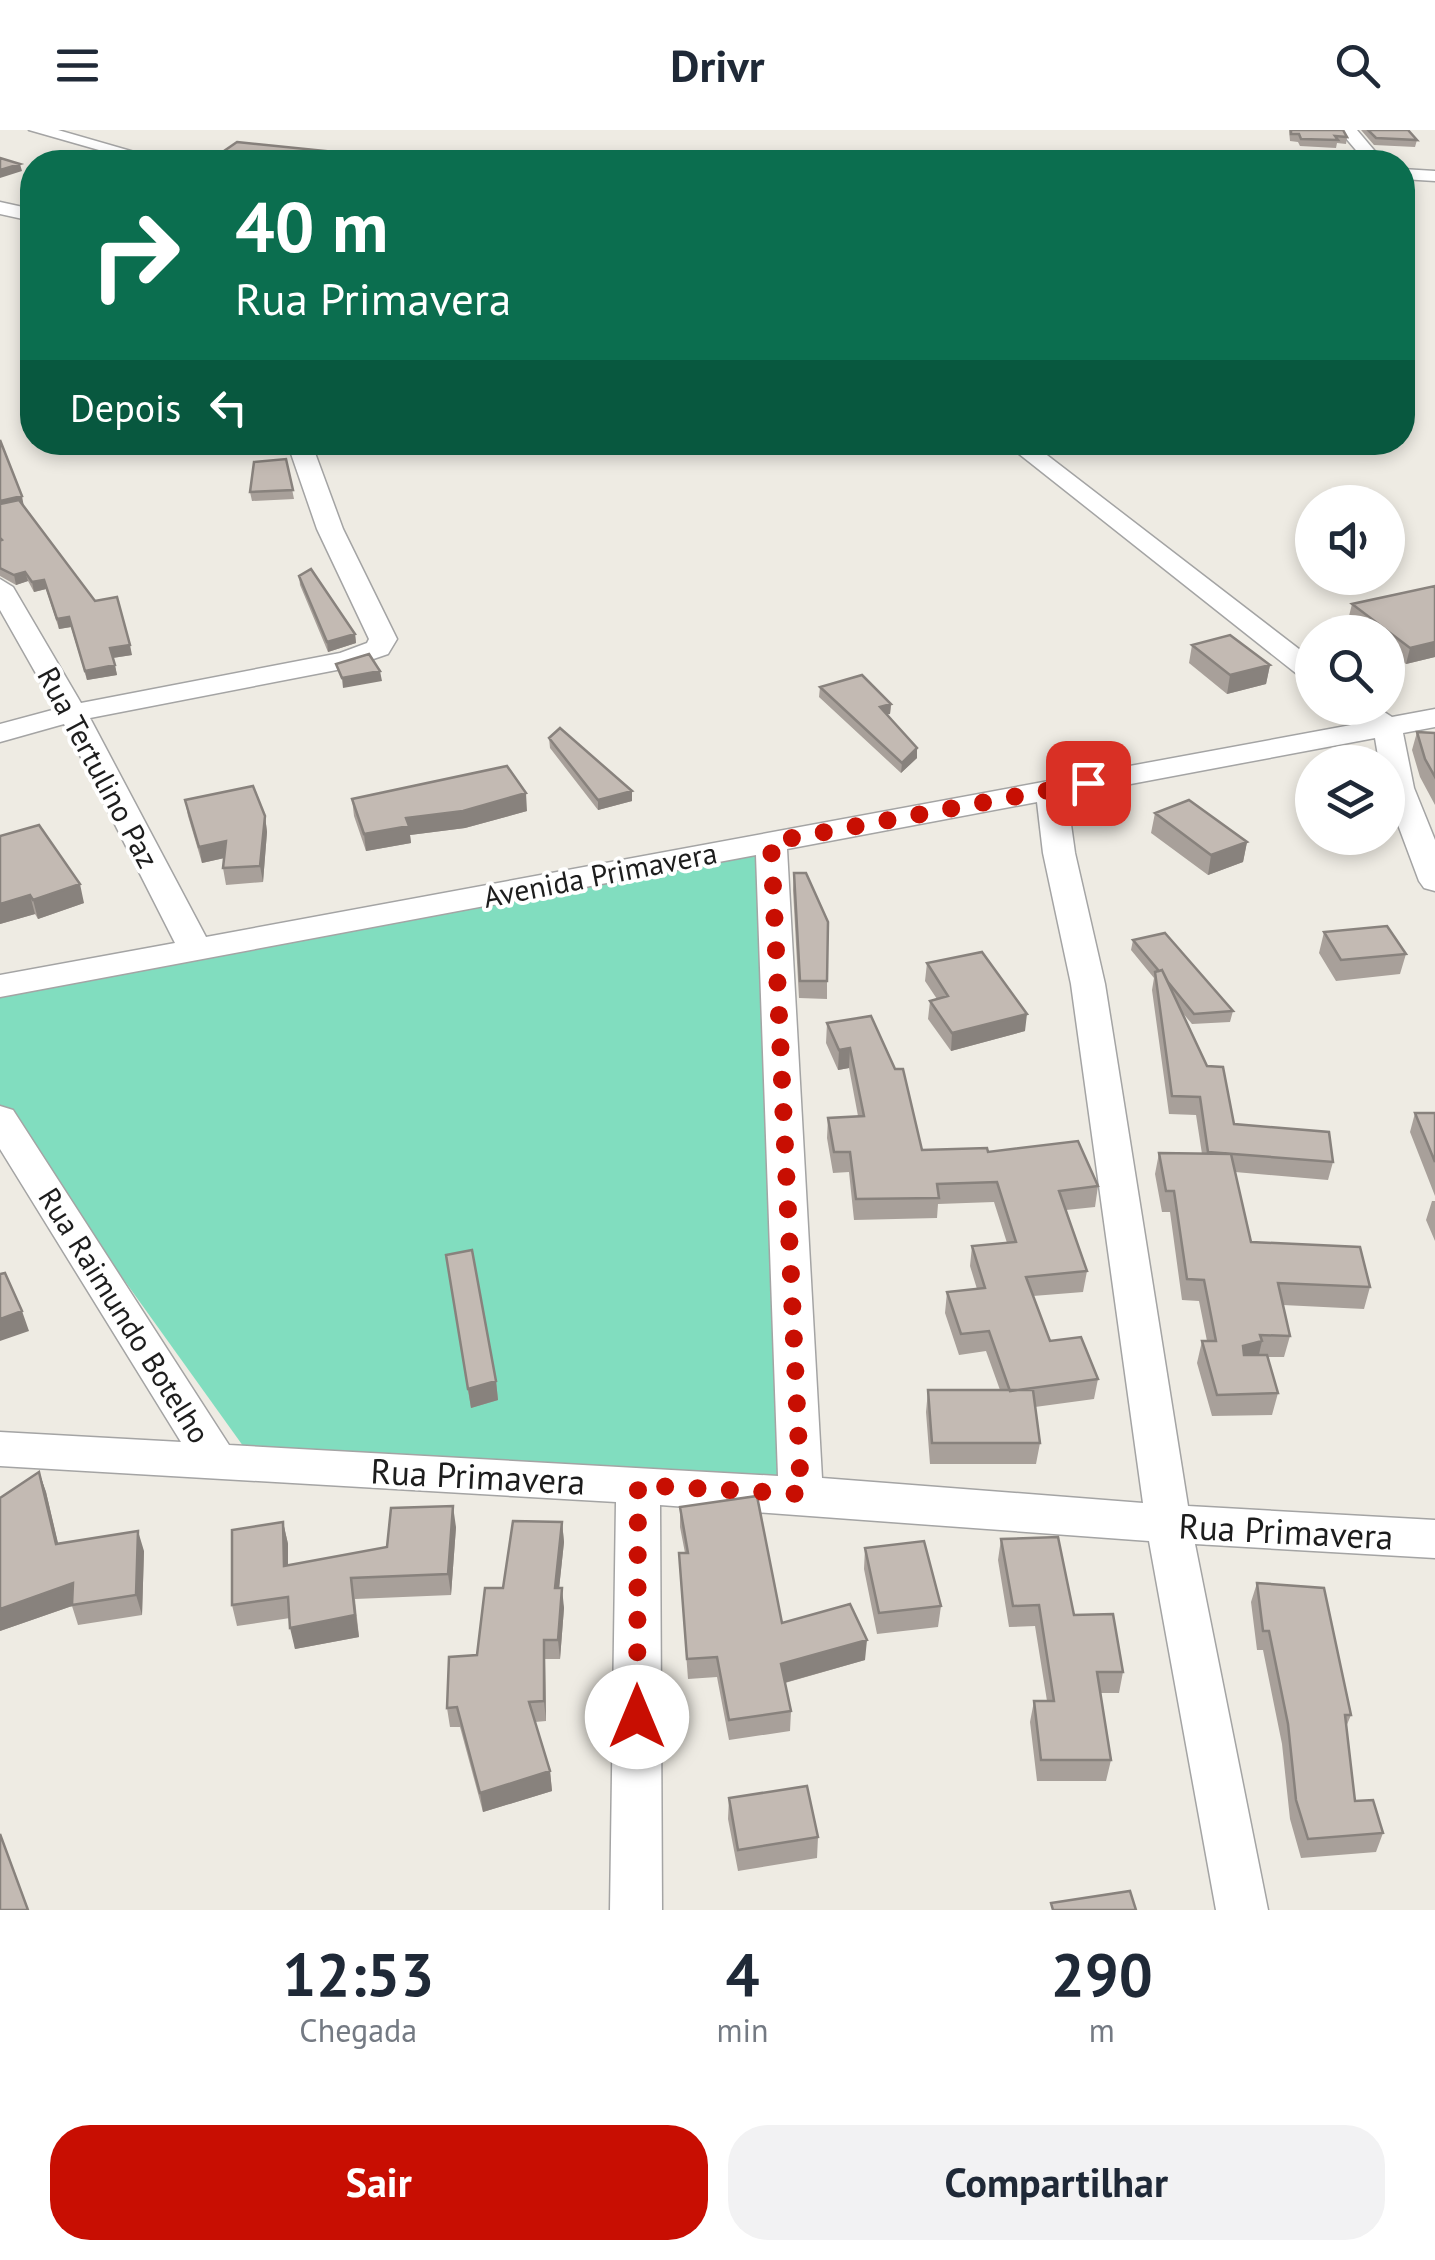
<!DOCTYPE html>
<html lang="pt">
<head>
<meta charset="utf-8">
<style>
	:root { --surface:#fff; --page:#f2f2f3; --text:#1f2937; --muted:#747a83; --accent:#c80e02 }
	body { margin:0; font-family:"PT Sans",sans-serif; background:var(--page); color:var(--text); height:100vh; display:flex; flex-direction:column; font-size:38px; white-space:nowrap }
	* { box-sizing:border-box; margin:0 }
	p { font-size:32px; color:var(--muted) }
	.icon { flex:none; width:55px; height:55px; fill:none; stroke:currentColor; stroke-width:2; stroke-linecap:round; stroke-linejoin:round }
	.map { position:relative; height:1780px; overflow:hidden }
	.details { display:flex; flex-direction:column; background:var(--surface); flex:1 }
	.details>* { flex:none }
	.top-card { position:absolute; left:20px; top:20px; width:1395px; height:305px; border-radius:40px; box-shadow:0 5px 15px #0003; background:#0b6e4f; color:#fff; overflow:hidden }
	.controls { position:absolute; left:1295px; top:355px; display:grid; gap:20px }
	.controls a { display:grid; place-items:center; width:110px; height:110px; border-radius:50%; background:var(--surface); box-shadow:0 5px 15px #0003; font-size:50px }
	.pin { position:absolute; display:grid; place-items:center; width:85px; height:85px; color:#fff; margin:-42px; border-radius:20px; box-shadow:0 5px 15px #0006 }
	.me { position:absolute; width:110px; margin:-55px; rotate:0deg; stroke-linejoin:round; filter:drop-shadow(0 0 8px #0008) }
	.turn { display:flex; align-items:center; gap:35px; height:210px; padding:0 50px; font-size:45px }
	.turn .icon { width:130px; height:130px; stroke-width:2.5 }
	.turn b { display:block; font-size:70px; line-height:85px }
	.then { display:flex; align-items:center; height:95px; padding:0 50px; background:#0003; gap:20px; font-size:38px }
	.eta { display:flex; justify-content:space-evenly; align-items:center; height:170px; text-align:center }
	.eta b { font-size:60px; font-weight:700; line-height:70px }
	.button { display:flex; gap:20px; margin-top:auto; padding:20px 50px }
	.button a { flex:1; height:115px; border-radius:40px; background:var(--accent); color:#fff; font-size:40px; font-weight:700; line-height:115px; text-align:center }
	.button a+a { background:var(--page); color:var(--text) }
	header { display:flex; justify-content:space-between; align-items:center; height:130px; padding:0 50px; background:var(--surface); font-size:45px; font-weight:700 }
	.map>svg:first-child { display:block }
</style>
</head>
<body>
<header><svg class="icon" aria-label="menu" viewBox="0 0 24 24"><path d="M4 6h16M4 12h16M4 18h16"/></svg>Drivr<svg class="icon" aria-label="search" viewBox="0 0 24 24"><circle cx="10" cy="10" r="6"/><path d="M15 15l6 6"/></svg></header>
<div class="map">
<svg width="1435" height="1780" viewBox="0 0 1435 1780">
	<rect width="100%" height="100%" fill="#eeebe3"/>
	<!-- pitch -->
	<path fill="#81ddbf" d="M771 712 801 1365 256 1334 0 977V856Z"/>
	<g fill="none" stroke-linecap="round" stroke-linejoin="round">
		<defs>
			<path id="minor" d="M29 0H58L169 32H141Z
				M1339 0H1357L1384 32H1366Z
				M1402 39 1435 41V51L1402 49Z
				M0 72 32 79V91L0 84Z
				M287 312H311L343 399 397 509 388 524 347 538 90 588 206 807 1362 593 1354 584 1359 578H1378L1392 587 1435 579V597L1403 603 1414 658 1435 710V761L1424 758 1419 751 1388 668V632H1379L1375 608 1067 666 1075 723 1105 854 1188 1376 1435 1390V1428L1195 1414 1268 1780H1216L1149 1411 660 1375 662 1780H610L616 1372 0 1336V1302L181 1312 0 1019V976L13 980 229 1315 778 1346 756 725 0 867V845L175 813 64 594 0 612V594L56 579 0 480V449L13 457 81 573 340 523 367 513 369 509 317 399ZM1037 672 1043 723 1071 854 1143 1373 822 1348 787 719Z
				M1004 312H1030L1312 529V550L1302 548Z"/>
		</defs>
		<!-- minor casing -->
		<use href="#minor" stroke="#a4a4a4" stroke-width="3"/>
		<!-- minor -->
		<use href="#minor" fill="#fff" fill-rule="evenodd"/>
	</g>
	<!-- wall -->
	<path fill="#a8a09a" d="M1289 0H1343L1347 7 1346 14 1337 13 1336 18 1300 16 1298 12 1290 11Z
		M1361 0H1408L1417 10 1415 17 1374 15Z
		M0 310 24 377 132 525 113 528 117 545 87 550 71 497 59 499 46 459 34 462 28 451 16 455 0 446Z
		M286 329 294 369 252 371 250 362Z
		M299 446 355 504 356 513 328 522 300 455Z
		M1435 456V527L1406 534 1388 520V502H1365L1348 490 1352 474Z
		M1192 515 1270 535 1266 554 1227 564 1189 533Z
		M820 557 891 574 890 584H887L917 618V628L901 643 819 567Z
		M1417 602 1435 603V675L1420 647 1412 620Z
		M549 608 632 671 598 680 550 618Z
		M1306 645H1312V695L1302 664Z
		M352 669 527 681 465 698 410 705 411 713 366 721 354 686Z
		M185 670 265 686 267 702 263 752 226 755 223 738 224 728 202 733 188 686Z
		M1155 683 1247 712 1243 732 1208 745 1151 703Z
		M0 706 84 773 38 789 35 784 0 794Z
		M1317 708H1359L1358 712H1319Z
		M794 743 827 851V869L799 868 793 760Z
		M1324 802 1406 824 1400 844 1336 851 1319 823Z
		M1133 810 1233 881 1230 892 1192 894 1181 881 1234 994 1333 1032 1328 1050 1235 1042 1251 1112 1370 1157 1364 1179 1283 1175 1290 1206 1284 1227H1267L1278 1263 1272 1285 1212 1286 1197 1233 1202 1211H1207L1199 1171 1182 1170 1170 1082H1162L1155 1044 1159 1023 1202 1024 1196 985 1169 984 1152 860 1154 848 1131 820Z
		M927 833 1025 901 951 921 928 889 930 871 937 869 925 851Z
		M871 886 922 1020 988 1022 1098 1056 1095 1077 1066 1080 1087 1141 1083 1162 1033 1166 1050 1211 1098 1249 1094 1269 1035 1277 1040 1313 1036 1334H930L926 1282 928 1260H1000L986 1221 959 1225 945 1183 947 1162 977 1159 970 1136 972 1116 1007 1113 994 1072 938 1074 937 1088 854 1090 849 1042 833 1043 827 1008 828 988 858 986 849 938 838 940 826 913 827 893Z
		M1415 983H1435V1066L1410 1002Z
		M1432 1071H1435V1111L1426 1090Z
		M446 1125 496 1251 498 1270 471 1278Z
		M39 1342 46 1362 58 1414 144 1421 142 1485 78 1495 72 1476 0 1501V1368Z
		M680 1377 782 1493 865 1530 785 1553 791 1581 790 1601 729 1610 717 1547 688 1549 680 1444 679 1423H685L680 1397Z
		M283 1392 288 1414V1435L387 1417 456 1397 451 1465 355 1469 359 1507 295 1519 290 1488 237 1496 232 1475Z
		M562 1392 564 1412 559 1458 564 1478 560 1529H545L546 1591 535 1592 550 1641 552 1661 483 1682 460 1597H450L447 1578 477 1525Z
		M1001 1409 1074 1485 1123 1542 1119 1563H1101L1111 1630 1106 1651H1037L1030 1592 1034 1571H1047L1035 1496 1009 1497 998 1430Z
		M865 1418 941 1476 938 1497 877 1504 864 1439Z
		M1257 1453 1351 1585 1346 1597 1355 1671 1383 1703 1376 1722 1301 1728 1290 1689 1282 1614 1263 1520H1257L1251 1472Z
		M729 1668 818 1707 817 1728 738 1741 728 1689Z"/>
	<!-- shaded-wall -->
	<path fill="#88827d" d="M335 22 336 32H309Z
		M20 34 22 41 0 48V40Z
		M22 366 24 377 0 382V371Z
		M25 442 28 451 16 455 14 445Z
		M44 450 46 459 34 462 32 452Z
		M69 487 71 497 59 499 57 489Z
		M355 504 356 513 328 522 327 512Z
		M1435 512V527L1406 534 1410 518Z
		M130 515 132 525 112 528 110 518Z
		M115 535 117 545 87 550 85 541Z
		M1270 535 1266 554 1227 564 1230 545Z
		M380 541 382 551 343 558 342 548Z
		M891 574 890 584 879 586 880 577Z
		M917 618V628L901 643 902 633Z
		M632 661V671L598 680V670Z
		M526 663 527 681 465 698 410 705 411 713 366 721 364 704 406 688Z
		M265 686 267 702 263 752 260 736Z
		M226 711 229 727 202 733 199 717Z
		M1247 712 1243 732 1208 745 1211 725Z
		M80 754 84 773 38 789 33 770Z
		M30 765 35 784 0 794V774Z
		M1027 884 1025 901 951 921 952 903Z
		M850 918 849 938 838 940 839 920Z
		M22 1181 29 1201 0 1211V1189Z
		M1262 1211 1257 1233 1238 1237 1243 1216Z
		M496 1251 498 1270 471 1278 468 1259Z
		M39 1342 46 1362 63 1434 56 1414Z
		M453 1376 456 1397 451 1465 448 1444Z
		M283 1392 288 1414V1457L284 1436Z
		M562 1392 564 1412 557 1478 555 1458Z
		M138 1401 144 1421 142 1485 136 1465Z
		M351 1448 359 1507 295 1519 290 1498Z
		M73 1453 72 1476 0 1501V1479Z
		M562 1458 564 1478 560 1529 558 1510Z
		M544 1510 545 1529 546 1591 544 1571Z
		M867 1510 865 1530 780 1554 781 1534Z
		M550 1641 552 1661 483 1682 480 1663Z"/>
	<!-- building -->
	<path fill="#c3bab3" stroke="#88827d" stroke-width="2.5" d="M1291 0H1343L1347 7 1335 6 1338 10 1301 9 1299 4H1291Z
		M1368 0H1408L1417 10 1376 8Z
		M237 12 335 22 309 32H208Z
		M0 28 20 34 0 40Z
		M0 310 22 366 0 371Z
		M286 329 293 360 250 362 254 332Z
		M19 370 95 471 117 467 130 515 110 518 115 535 85 541 69 487 57 489 44 450 32 452 25 442 14 445 0 438V411L2 410 0 408V374Z
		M311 439 355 504 327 512 299 446Z
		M1435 456V512L1410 518 1352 474Z
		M1230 505 1270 535 1230 545 1192 515Z
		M369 524 380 541 342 548 336 534Z
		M862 545 891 574 880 577 917 618 902 633 820 557Z
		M560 598 632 661 598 670 549 608Z
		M1417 602 1435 603V647L1425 629Z
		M507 636 526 663 463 681 406 688 409 696 364 704 352 669Z
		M1306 645H1312V663Z
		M253 656 265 686 260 736 223 738 226 711 199 717 185 670Z
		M1189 670 1247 712 1211 725 1155 683Z
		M39 695 80 754 33 770 30 765 0 774V706Z
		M794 743H806L828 792 827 851H800Z
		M1387 796 1406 824 1341 830 1324 802Z
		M1165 803 1233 881 1194 884 1168 852 1162 840 1159 841 1133 810Z
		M982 822 1027 884 952 903 930 871 948 866 927 833Z
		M1162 840 1207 936 1223 937 1234 994 1329 1002 1333 1032 1208 1022 1200 967 1172 966 1155 842Z
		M871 886 895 939H903L922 1020 987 1018 988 1022 1078 1011 1098 1056 1059 1061 1087 1141 1026 1147 1050 1211 1081 1207 1098 1249 1010 1261 989 1201 961 1204 947 1162 985 1158 972 1116 1016 1112 997 1052 937 1054 939 1068 856 1069 850 1022H834L828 988 864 986 850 918 839 920 827 893Z
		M1415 983H1435V1032Z
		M1159 1023 1231 1024 1251 1112 1360 1117 1370 1157 1278 1153 1290 1206 1260 1205 1262 1211 1243 1216 1244 1225H1267L1278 1263 1217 1265 1202 1211H1216L1204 1150 1187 1149 1174 1061H1166Z
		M472 1120 496 1251 468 1259 446 1125Z
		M5 1143 22 1181 0 1189V1144Z
		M928 1260H1033L1040 1313H932Z
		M39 1342 56 1414 138 1401 136 1465 72 1475 73 1453 0 1479V1368Z
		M757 1366 782 1493 850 1474 867 1510 781 1534 791 1581 729 1590 717 1527 687 1529 679 1423H688L680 1377Z
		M453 1376 448 1444 351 1448 355 1485 290 1498 288 1467 232 1475V1400L283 1392 284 1436 387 1417 391 1378Z
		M513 1391 562 1392 555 1458H562L558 1510H544V1571L529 1572 550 1641 480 1663 457 1577 447 1578 449 1527 477 1525 485 1458H503Z
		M1058 1407 1074 1485 1113 1484 1123 1542H1097L1111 1630H1041L1034 1571H1054L1039 1475 1013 1476 1001 1409Z
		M924 1411 941 1476 879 1483 865 1418Z
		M1257 1453 1324 1458 1351 1585H1345L1355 1671 1373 1670 1383 1703 1308 1709 1296 1670 1288 1594 1269 1501H1263Z
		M807 1656 818 1707 738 1720 729 1668Z
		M0 1704 28 1780H0Z
		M1130 1761 1136 1780H1053L1051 1773Z"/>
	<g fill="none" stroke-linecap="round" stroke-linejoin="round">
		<!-- route -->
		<path stroke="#c80e02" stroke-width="18" stroke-dasharray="0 32.4" d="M637 1587 638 1355 801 1364 771 712 1088 653"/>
	</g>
	<g text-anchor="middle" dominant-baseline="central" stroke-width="8" stroke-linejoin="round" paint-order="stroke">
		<!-- street labels -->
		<g font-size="30" fill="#1d1d1d" stroke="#fff">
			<text transform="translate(99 637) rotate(62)">Rua Tertulino Paz</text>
			<text transform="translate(600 744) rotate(-11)">Avenida Primavera</text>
			<text transform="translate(125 1185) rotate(58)">Rua Raimundo Botelho</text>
		</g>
		<!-- near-street labels -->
		<g font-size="35" fill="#1d1d1d" stroke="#fff">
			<text transform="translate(478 1346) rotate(3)">Rua Primavera</text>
			<text transform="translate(1286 1401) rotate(3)">Rua Primavera</text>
		</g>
	</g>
</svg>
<div class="controls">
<a><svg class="icon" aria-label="sound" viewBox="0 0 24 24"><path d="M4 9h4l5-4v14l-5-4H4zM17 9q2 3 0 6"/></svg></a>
<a><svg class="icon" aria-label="search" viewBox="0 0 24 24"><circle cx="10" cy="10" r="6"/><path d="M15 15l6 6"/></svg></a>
<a><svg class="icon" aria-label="layers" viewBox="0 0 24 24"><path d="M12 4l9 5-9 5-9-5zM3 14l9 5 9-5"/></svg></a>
</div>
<div class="pin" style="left:1088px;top:653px;background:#d93025"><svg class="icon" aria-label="arrive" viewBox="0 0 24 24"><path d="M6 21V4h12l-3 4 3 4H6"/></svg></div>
<svg class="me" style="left:637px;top:1587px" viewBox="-20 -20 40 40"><circle r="19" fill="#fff"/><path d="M0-13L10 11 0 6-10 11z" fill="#c80e02"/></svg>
<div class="top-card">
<div class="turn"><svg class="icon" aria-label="right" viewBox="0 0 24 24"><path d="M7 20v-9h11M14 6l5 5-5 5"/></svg><div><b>40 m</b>Rua Primavera</div></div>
<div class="then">Depois<svg class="icon" aria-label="left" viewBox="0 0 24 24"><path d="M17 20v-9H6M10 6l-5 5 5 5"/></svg></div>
</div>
</div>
<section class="details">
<div class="eta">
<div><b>12:53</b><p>Chegada</p></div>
<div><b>4</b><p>min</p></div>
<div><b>290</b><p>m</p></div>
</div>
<div class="button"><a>Sair</a><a>Compartilhar</a></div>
</section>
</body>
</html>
